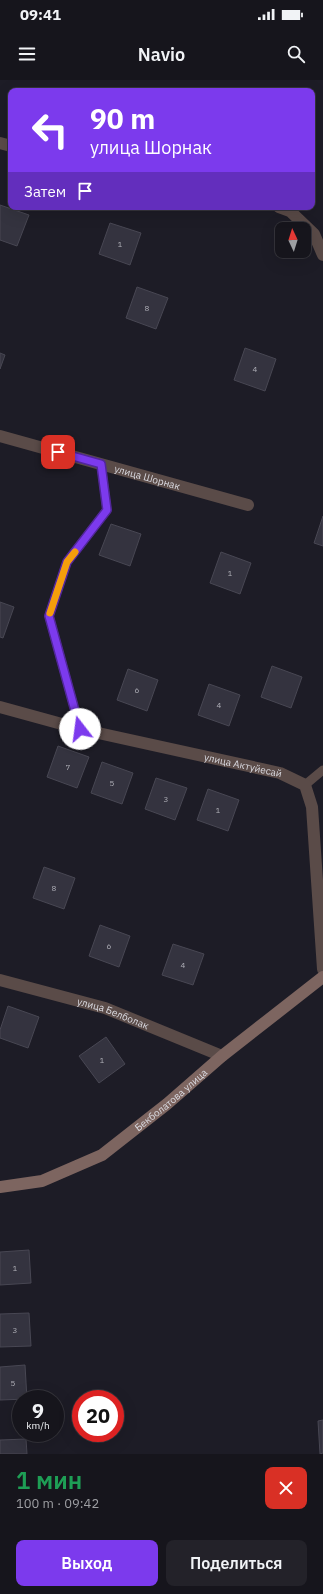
<!DOCTYPE html>
<html lang="ru">
<head>
<meta charset="utf-8">
<style>
	:root { --surface:#16151c; --page:#232229; --text:#f1f3f6; --muted:#9e9fa3; --line:#35343b; --accent:#7c3aed }
	body { margin:0; font-family:"IBM Plex Sans",sans-serif; background:var(--page); color:var(--text); height:100vh; display:flex; flex-direction:column; font-size:15px; white-space:nowrap }
	* { box-sizing:border-box; margin:0 }
	p { font-size:13px; color:var(--muted) }
	.icon { flex:none; width:22px; height:22px; fill:none; stroke:currentColor; stroke-width:2; stroke-linecap:round; stroke-linejoin:round }
	.map { position:relative; height:1374px; overflow:hidden }
	.sheet { display:flex; flex-direction:column; background:var(--surface); flex:1 }
	.sheet>* { flex:none }
	.guide { position:absolute; left:8px; top:8px; width:307px; height:122px; border-radius:8px; box-shadow:0 4px 16px #0002,0 0 0 1px var(--line); background:#7c3aed; color:#fff; overflow:hidden }
	.needle { width:26px; rotate:356deg }
	.fabs { position:absolute; left:275px; top:142px; display:grid; gap:8px }
	.fabs a { display:grid; place-items:center; width:36px; height:36px; border-radius:8px; background:var(--surface); box-shadow:0 4px 16px #0002,0 0 0 1px var(--line); font-size:20px }
	.speed { position:absolute; left:12px; top:1310px; display:flex; gap:8px; font-size:20px; font-weight:700; text-align:center }
	.speed>* { display:grid; place-content:center; width:52px; height:52px; border-radius:50%; background:var(--surface); box-shadow:0 4px 16px #0002,0 0 0 1px var(--line); line-height:1 }
	.speed small { font-size:10px; font-weight:400 }
	.speed .limit { border:6px solid #d22; background:#fff; color:#111 }
	.pin { position:absolute; display:grid; place-items:center; width:34px; height:34px; color:#fff; margin:-17px; border-radius:8px; box-shadow:0 2px 6px #0006 }
	.me { position:absolute; width:44px; margin:-22px; rotate:345deg; stroke-linejoin:round; filter:drop-shadow(0 0 3px #0008) }
	.turn { display:flex; align-items:center; gap:14px; height:84px; padding:0 16px; font-size:18px }
	.turn .icon { width:52px; height:52px; stroke-width:2.5 }
	.turn b { display:block; font-size:28px; line-height:34px }
	.then { display:flex; align-items:center; height:38px; padding:0 16px; background:#0003; gap:8px; font-size:15px }
	.round { display:grid; place-items:center; flex:none; width:42px; height:42px; border-radius:8px; background:var(--page) }
	.overview { display:flex; align-items:center; justify-content:space-between; height:68px; padding:0 16px }
	h1 { font-size:24px; font-weight:600; line-height:30px; color:#1e9e55 }
	.cta { display:flex; gap:8px; margin-top:auto; padding:8px 16px }
	.cta a { flex:1; height:46px; border-radius:8px; background:var(--accent); color:#fff; font-size:16px; font-weight:600; line-height:46px; text-align:center }
	.cta a+a { background:var(--page); color:var(--text) }
	.status { display:flex; justify-content:space-between; align-items:center; height:28px; padding:0 20px; background:var(--surface); direction:ltr }
	.status svg { height:11px; fill:currentColor }
	header { display:flex; justify-content:space-between; align-items:center; height:52px; padding:0 16px; background:var(--surface); font-size:18px; font-weight:600 }
	.map>svg:first-child { display:block }
</style>
</head>
<body>
<div class="status"><b>09:41</b><svg viewBox="0 0 49 12"><path d="M0 12V9h3v3zM5 12V6h3v6zM10 12V3h3v9zM15 12V0h3v12zM26 1h20v11H26zM47 4h2v5h-2z"/></svg></div>
<header><svg class="icon" aria-label="menu" viewBox="0 0 24 24"><path d="M4 6h16M4 12h16M4 18h16"/></svg>Navio<svg class="icon" aria-label="search" viewBox="0 0 24 24"><circle cx="10" cy="10" r="6"/><path d="M15 15l6 6"/></svg></header>
<div class="map">
<svg width="323" height="1374" viewBox="0 0 323 1374">
	<rect width="100%" height="100%" fill="#1d1c26"/>
	<!-- building -->
	<path fill="#34333f" stroke="#484753" d="M0 125 29 135 17 166 0 160Z
		M110 143 141 153 130 185 99 174Z
		M137 207 168 218 156 249 126 238Z
		M245 268 276 279 265 311 234 300Z
		M0 273 5 275 0 289Z
		M323 436V466L314 463Z
		M111 444 141 454 130 486 99 475Z
		M221 472 251 483 240 514 210 503Z
		M0 522 14 527 3 558 0 557Z
		M272 586 302 597 291 628 261 617Z
		M128 589 158 600 147 631 117 620Z
		M209 604 240 615 229 646 198 635Z
		M58 666 89 677 77 708 47 697Z
		M102 682 133 693 122 724 91 713Z
		M156 698 187 708 175 740 145 729Z
		M208 709 239 720 228 751 197 740Z
		M44 787 75 798 64 829 33 818Z
		M100 845 130 856 119 887 89 876Z
		M173 864 204 874 193 905 162 895Z
		M8 926 39 937 28 968 0 958V950Z
		M106 957 125 984 99 1003 79 976Z
		M29 1170 31 1203 0 1205V1172Z
		M29 1233 31 1266 0 1267V1234Z
		M25 1285 27 1319 0 1320V1287Z
		M323 1340V1373L320 1374 318 1341Z
		M26 1359 27 1374H0V1360Z"/>
	<g fill="none" stroke-linecap="round" stroke-linejoin="round">
		<!-- lane -->
		<path stroke="#5a4b48" stroke-width="9" d="M80 649 49 536 67 482 107 430 101 384
			M305 705 323 690"/>
		<!-- street -->
		<g stroke="#5a4b48" stroke-width="12">
			<path d="M0 63 11 66"/>
			<path d="M279 127 290 131 314 154 323 175"/>
			<path id="s1" d="M0 356 248 425"/>
			<path id="s2" d="M0 627 80 649 280 693 305 705 312 727 323 889"/>
			<path id="s3" d="M0 900 105 928 222 976"/>
		</g>
		<!-- secondary -->
		<path stroke="#7d6560" stroke-width="12" id="s4" d="M0 1107 42 1101 102 1075 167 1024 222 976 323 897"/>
	</g>
	<g fill="none" stroke-linecap="round" stroke-linejoin="round">
		<defs>
			<path id="route" d="M58 372 101 384 107 430 67 482 49 536 80 649"/>
		</defs>
		<!-- route casing -->
		<use href="#route" stroke="#51269a" stroke-width="10"/>
		<!-- route -->
		<use href="#route" stroke="#7c3aed" stroke-width="7"/>
		<!-- slow -->
		<path stroke="#f59e0b" stroke-width="7" d="M50 533 67 482 75 472"/>
	</g>
	<g text-anchor="middle" dominant-baseline="central" stroke-width="3" stroke-linejoin="round" paint-order="stroke">
		<!-- number labels -->
		<g font-size="8" fill="#b0b0b8">
			<text x="120" y="164">1</text>
			<text x="147" y="228">8</text>
			<text x="255" y="289">4</text>
			<text x="230" y="493">1</text>
			<text x="137" y="610">6</text>
			<text x="219" y="625">4</text>
			<text x="68" y="687">7</text>
			<text x="112" y="703">5</text>
			<text x="166" y="719">3</text>
			<text x="218" y="730">1</text>
			<text x="54" y="808">8</text>
			<text x="109" y="866">6</text>
			<text x="183" y="885">4</text>
			<text x="102" y="980">1</text>
			<text x="15" y="1188">1</text>
			<text x="15" y="1250">3</text>
			<text x="13" y="1303">5</text>
		</g>
		<!-- street labels -->
		<g font-size="10" fill="#dadae1" stroke="#14131d">
			<text stroke="none"><textPath href="#s1" startOffset="153">улица Шорнак</textPath></text>
			<text stroke="none"><textPath href="#s2" startOffset="250">улица Актуйесай</textPath></text>
			<text stroke="none"><textPath href="#s3" startOffset="118">улица Белболак</textPath></text>
			<text stroke="none"><textPath href="#s4" startOffset="196">Бекболатова улица</textPath></text>
		</g>
	</g>
</svg>
<div class="fabs">
<a><svg class="needle" viewBox="-14 -14 28 28"><path d="M0-13l5 13h-10z" fill="#e53935"/><path d="M0 13l5-13h-10z" fill="#9e9fa3"/></svg></a>
</div>
<div class="speed"><div>9<small>km/h</small></div><div class="limit">20</div></div>
<div class="pin" style="left:58px;top:372px;background:#d93025"><svg class="icon" aria-label="arrive" viewBox="0 0 24 24"><path d="M6 21V4h12l-3 4 3 4H6"/></svg></div>
<svg class="me" style="left:80px;top:649px" viewBox="-20 -20 40 40"><circle r="19" fill="#fff"/><path d="M0-13L10 11 0 6-10 11z" fill="#7c3aed"/></svg>
<div class="guide">
<div class="turn"><svg class="icon" aria-label="left" viewBox="0 0 24 24"><path d="M17 20v-9H6M10 6l-5 5 5 5"/></svg><div><b>90 m</b>улица Шорнак</div></div>
<div class="then">Затем<svg class="icon" aria-label="arrive" viewBox="0 0 24 24"><path d="M6 21V4h12l-3 4 3 4H6"/></svg></div>
</div>
</div>
<section class="sheet">
<div class="overview"><div><h1>1 мин</h1><p>100 m · 09:42</p></div><a class="round" style="background:#d93025;color:#fff"><svg class="icon" aria-label="close" viewBox="0 0 24 24"><path d="M6 6l12 12M18 6L6 18"/></svg></a></div>
<div class="cta"><a>Выход</a><a>Поделиться</a></div>
</section>
</body>
</html>
